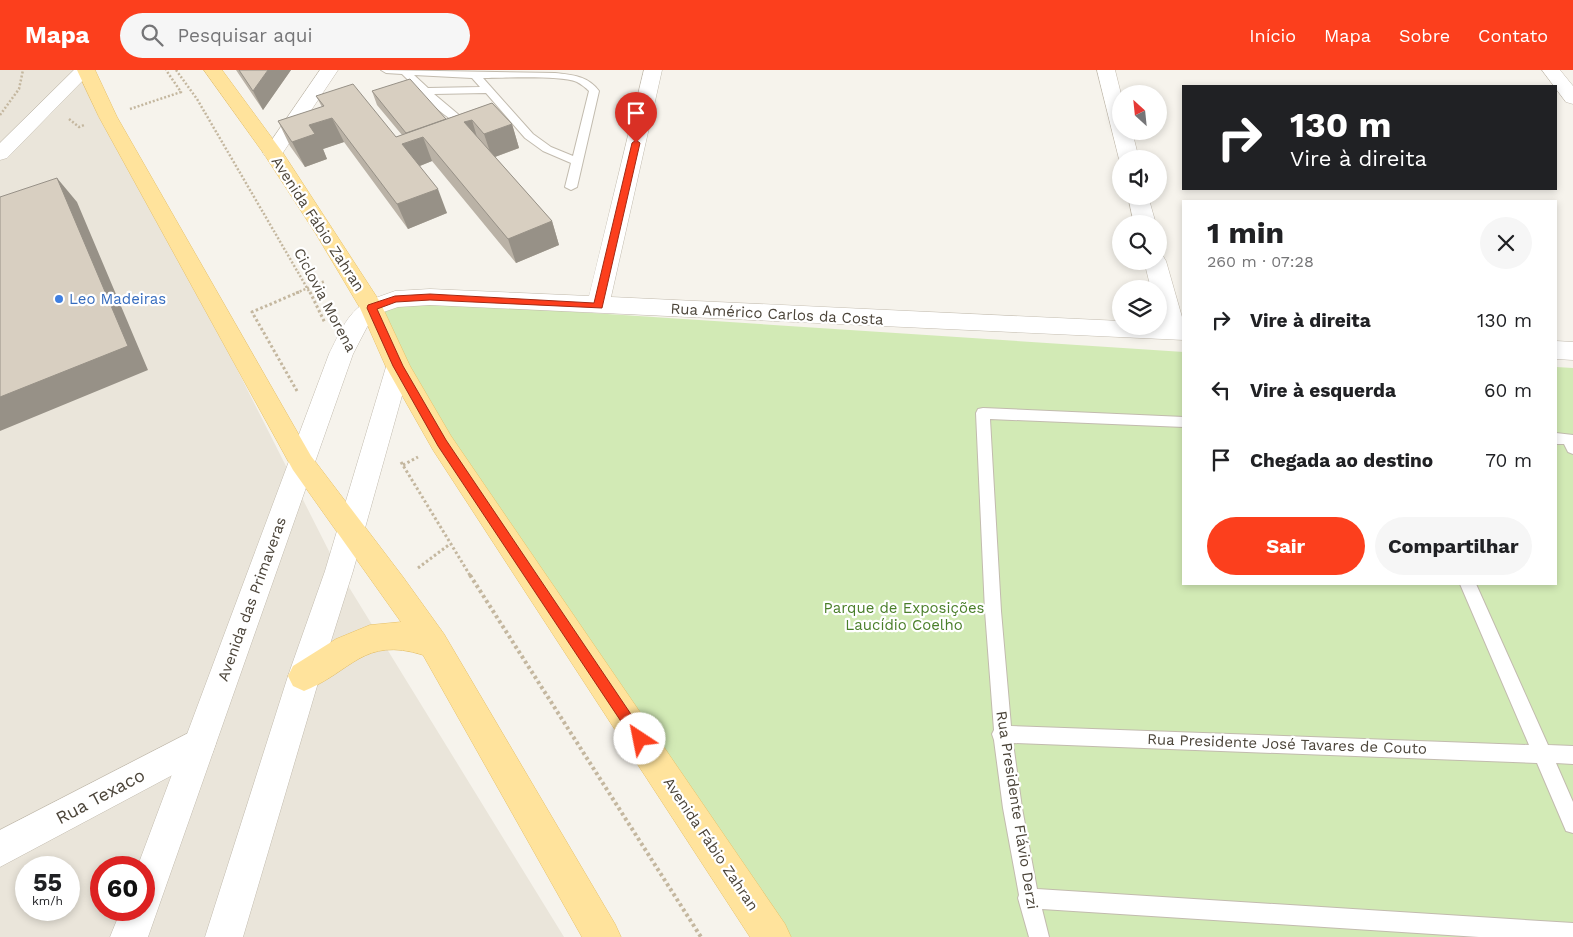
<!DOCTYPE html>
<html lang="pt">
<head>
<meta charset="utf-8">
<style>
	:root { --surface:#fff; --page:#f6f6f6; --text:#202124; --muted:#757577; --accent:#fc3f1d }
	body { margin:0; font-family:"Work Sans",sans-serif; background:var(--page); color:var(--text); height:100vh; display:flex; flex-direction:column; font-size:19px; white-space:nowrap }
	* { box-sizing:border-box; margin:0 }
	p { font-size:16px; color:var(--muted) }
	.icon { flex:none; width:28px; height:28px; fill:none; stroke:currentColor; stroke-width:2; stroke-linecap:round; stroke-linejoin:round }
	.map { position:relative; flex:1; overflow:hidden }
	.side { position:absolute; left:1182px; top:130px; width:375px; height:385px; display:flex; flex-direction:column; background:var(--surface); border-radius:0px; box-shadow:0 2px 8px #0003 }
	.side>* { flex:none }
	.guide { position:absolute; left:1182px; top:15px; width:375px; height:105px; border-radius:0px; box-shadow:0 2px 8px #0003; background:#202124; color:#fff; overflow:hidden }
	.needle { width:32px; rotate:333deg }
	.buttons { position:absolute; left:1112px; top:15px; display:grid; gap:10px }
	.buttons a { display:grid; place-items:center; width:55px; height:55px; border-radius:50%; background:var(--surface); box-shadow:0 2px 8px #0003; font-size:25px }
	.speed { position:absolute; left:15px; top:786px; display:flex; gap:10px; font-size:25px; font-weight:700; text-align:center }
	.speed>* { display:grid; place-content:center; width:65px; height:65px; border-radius:50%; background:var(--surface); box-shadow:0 2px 8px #0003; line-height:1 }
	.speed small { font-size:12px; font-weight:400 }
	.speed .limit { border:8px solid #d22; background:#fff; color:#111 }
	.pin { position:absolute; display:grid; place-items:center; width:42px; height:42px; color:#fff; margin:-51px -21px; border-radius:50% 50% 50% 0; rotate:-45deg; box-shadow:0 0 5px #0007 }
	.pin .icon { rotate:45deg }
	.me { position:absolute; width:55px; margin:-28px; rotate:326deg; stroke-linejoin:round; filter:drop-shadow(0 0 4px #0008) }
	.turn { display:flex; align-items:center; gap:18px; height:105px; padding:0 25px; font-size:22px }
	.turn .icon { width:65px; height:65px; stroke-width:2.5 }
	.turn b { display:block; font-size:35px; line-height:42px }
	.round { display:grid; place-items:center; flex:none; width:52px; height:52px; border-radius:26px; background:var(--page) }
	.summary { display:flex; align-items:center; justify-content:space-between; height:85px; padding:0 25px }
	h1 { font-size:30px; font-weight:700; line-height:38px }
	.cta { display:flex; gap:10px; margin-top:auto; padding:10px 25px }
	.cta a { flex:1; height:58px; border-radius:30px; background:var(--accent); color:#fff; font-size:20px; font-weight:700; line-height:58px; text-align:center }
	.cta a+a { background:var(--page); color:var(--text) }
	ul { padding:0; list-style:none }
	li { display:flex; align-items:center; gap:15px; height:70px; padding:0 25px }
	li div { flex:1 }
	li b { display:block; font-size:19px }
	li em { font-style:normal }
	header { display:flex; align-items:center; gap:30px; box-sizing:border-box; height:70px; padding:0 25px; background:var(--accent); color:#fff }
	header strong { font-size:24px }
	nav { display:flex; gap:28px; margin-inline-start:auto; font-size:18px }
	.search { width:350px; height:45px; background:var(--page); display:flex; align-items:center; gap:12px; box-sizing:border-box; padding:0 18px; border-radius:28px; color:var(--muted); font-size:19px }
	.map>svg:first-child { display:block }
</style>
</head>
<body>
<header>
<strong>Mapa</strong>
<div class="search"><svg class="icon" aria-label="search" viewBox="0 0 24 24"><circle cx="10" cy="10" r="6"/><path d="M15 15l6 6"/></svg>Pesquisar aqui</div>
<nav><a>Início</a><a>Mapa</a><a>Sobre</a><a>Contato</a></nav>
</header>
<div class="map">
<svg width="1573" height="867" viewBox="0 0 1573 867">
	<rect width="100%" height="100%" fill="#f6f3ec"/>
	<!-- residential -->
	<path fill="#eae5da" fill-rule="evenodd" d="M0 0H86L339 501 564 867H0ZM26 798H69V840H26ZM101 798H144V840H101Z"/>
	<!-- green -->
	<path fill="#d2eab5" d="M396 230 1184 282V514H1556V297L1573 298V867H780L435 355 373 238Z"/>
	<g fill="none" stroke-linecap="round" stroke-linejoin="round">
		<defs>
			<path id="service" d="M381 0 555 3C573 5 588 6 599 21L577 117 571 120 565 117 571 93 543 81 525 68 486 23 434 24 459 45 476 53 477 55 476 57C453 62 418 19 402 4L386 3ZM414 5 472 8 480 17 428 18ZM483 8C505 8 559 5 577 12 581 14 586 18 589 21L573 86 551 77 533 64Z
				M983 338 1184 347V357L990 349 1001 541 1011 656 1529 675 1460 514H1476L1548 675 1573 676V694L1556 693 1573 732V763L1566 761 1537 693 1013 673 1022 738 1037 819 1573 853V867H1479L1042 839 1049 867H1029L1018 828 1019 825 1003 738 994 670 992 664 994 660 985 541 976 343 978 339Z
				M1556 363 1573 365V384L1568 382 1564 374H1556Z"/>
			<path id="minor" d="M320 0H338L280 87 273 89 266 87 263 83Z
				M644 0H662L611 227 1121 251V256H1159V219H1151L1144 191H1159V185L1163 186 1166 191 1184 254V270L430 235 398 237 372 246 364 244 360 238 364 232 395 221 430 219 589 226Z
				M1097 0H1115L1121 24V61H1132L1139 89H1121V92L1119 89Z
				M1542 0H1560L1573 16V34L1566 32Z
				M1128 126H1148L1156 154H1134Z
				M1556 271 1573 272V290L1556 289Z
				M200 657 212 662 216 673 212 684 0 797V760Z"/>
			<path id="tertiary" d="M74 0H93L7 88 0 90V73Z
				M372 230 380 232 384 238 367 257 353 284 148 867H110L121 840H144V798H137L329 284C339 265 349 237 372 230Z
				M398 288 407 291 410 297 353 501 320 606 243 867H205L288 606 325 501 386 297 389 291Z"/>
			<path id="primary" d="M77 0H95L117 47 311 386 403 507 444 564 615 854 621 867H582L423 585C363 566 352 602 304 621L293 616 288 606 293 596 336 569 370 555 401 552 293 400 99 47Z
				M204 0H222L283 83 380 232 410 296 451 366 785 854 791 867H750L433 380 386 297 360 238 316 164 264 84Z"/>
		</defs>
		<!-- service casing -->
		<use href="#service" stroke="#c2bbae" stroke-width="2"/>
		<!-- minor casing -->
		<use href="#minor" stroke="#c2bbae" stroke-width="1"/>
		<!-- tertiary casing -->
		<use href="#tertiary" stroke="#c2bbae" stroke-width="1"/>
		<!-- primary casing -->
		<use href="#primary" stroke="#e6c16a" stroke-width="1"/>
		<!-- path-far2 -->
		<path stroke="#c4b79f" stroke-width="2.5" stroke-dasharray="2 2" stroke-linecap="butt" d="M176 0 197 29 310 223
			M130 39 181 22 166 0
			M0 45 19 19 23 0
			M69 49 79 57 84 55
			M296 223 325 211"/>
		<!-- path-far1 -->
		<path stroke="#c4b79f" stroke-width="3" stroke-dasharray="2.5 2.5" stroke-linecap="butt" d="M310 222 325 253
			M297 321 252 242 299 222
			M401 392 471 507
			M403 395 418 387
			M418 498 450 474"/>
		<!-- path -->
		<path stroke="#c4b79f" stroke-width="4" stroke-dasharray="3 3" stroke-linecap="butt" d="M470 505 701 867"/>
		<!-- service -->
		<use href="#service" fill="#fff" fill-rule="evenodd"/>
		<!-- minor -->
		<use href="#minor" fill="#fff" fill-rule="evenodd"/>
		<!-- tertiary -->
		<use href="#tertiary" fill="#fff" fill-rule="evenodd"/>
		<!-- primary -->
		<use href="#primary" fill="#ffe39c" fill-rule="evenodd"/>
	</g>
	<!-- wall -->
	<path fill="#bab2a6" d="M236 0H291L263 40Z
		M372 21 446 49 492 33 512 54 519 78 495 87 552 151 559 175 516 193 432 91 420 96 447 143 408 159 344 72 323 79 327 89 305 97 290 76 278 51 322 37 316 26 396 67 402 65 377 35Z"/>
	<!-- shaded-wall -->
	<path fill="#979187" d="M268 0H291L263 40 253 21Z
		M332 48 344 72 323 79 327 89 305 97 292 72 309 55Z
		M472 50 479 74 464 52Z
		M512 54 519 78 492 88 484 64Z
		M423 67 432 91 412 99 402 74Z
		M57 108 77 132 148 300 0 361V327Z
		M438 119 447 143 408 159 397 134Z
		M552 151 559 175 516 193 508 169Z"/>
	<!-- building -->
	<path fill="#d8cfc1" stroke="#979187" d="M239 0H268L253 21Z
		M410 9 446 49 406 63 372 21Z
		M353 14 396 67 492 33 512 54 484 64 472 50 464 52 552 151 508 169 423 67 402 74 438 119 397 134 332 48 309 55 315 64 292 72 278 51 324 36 316 26Z
		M57 108 128 276 0 327V127Z"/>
	<!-- route -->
	<path fill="#fc3f1d" stroke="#a42913" d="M636 70 640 73 602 238 430 230 396 232 377 239 403 296 446 370 645 665 647 669 645 674 640 676 636 674 438 376 393 296 367 238 368 235 395 226 430 224 594 233 632 73Z"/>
	<!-- markers -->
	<circle fill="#3f7fe0" stroke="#fff" stroke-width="2" cx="59" cy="229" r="5"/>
	<g text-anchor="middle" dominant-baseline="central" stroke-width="4.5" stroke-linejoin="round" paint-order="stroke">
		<!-- street labels -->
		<g font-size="15" fill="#4b4439" stroke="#fff">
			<text transform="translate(318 154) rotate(57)">Avenida Fábio Zahran</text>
			<text transform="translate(325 230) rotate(62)">Ciclovia Morena</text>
			<text transform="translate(777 244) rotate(3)">Rua Américo Carlos da Costa</text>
			<text transform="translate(252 529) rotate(-70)">Avenida das Primaveras</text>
			<text transform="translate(1287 674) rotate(2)">Rua Presidente José Tavares de Couto</text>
			<text transform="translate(1017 740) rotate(81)">Rua Presidente Flávio Derzi</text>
			<text transform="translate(711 774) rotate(56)">Avenida Fábio Zahran</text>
		</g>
		<!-- shop labels -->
		<g font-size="15" fill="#366cbe" stroke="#fff" text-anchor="start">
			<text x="69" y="229">Leo Madeiras</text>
		</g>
		<!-- park labels -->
		<g font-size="15" fill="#4a7f2a" stroke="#fff">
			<text x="904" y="538">Parque de Exposições<tspan x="904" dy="17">Laucídio Coelho</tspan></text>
		</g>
		<!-- near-street labels -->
		<g font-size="18" fill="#4b4439" stroke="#fff">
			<text transform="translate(100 726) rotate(-28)">Rua Texaco</text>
		</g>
	</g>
</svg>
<div class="buttons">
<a><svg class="needle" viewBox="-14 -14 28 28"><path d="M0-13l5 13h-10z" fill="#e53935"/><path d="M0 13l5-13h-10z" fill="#757577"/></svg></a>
<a><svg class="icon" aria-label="sound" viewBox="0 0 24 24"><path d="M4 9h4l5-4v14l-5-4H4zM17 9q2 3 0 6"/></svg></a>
<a><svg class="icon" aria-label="search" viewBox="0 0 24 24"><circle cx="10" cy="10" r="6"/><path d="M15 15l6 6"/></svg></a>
<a><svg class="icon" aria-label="layers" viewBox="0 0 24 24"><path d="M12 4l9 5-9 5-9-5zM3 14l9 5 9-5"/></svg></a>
</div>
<div class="speed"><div>55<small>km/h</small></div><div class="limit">60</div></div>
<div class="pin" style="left:636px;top:73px;background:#d93025"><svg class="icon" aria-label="arrive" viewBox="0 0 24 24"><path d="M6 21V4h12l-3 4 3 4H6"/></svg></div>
<svg class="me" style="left:640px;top:669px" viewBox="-20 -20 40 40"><circle r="19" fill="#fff"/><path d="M0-13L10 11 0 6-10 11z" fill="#fc3f1d"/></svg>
<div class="guide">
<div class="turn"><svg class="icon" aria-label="right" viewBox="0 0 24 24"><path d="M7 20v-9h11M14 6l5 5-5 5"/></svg><div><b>130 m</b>Vire à direita</div></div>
</div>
<section class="side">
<div class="summary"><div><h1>1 min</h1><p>260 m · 07:28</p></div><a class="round"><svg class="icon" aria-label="close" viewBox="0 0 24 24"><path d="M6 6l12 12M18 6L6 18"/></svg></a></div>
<ul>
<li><svg class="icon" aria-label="right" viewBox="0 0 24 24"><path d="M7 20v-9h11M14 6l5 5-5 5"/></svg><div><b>Vire à direita</b></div><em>130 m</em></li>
<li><svg class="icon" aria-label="left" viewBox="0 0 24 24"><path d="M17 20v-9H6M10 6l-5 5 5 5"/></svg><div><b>Vire à esquerda</b></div><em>60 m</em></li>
<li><svg class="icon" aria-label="arrive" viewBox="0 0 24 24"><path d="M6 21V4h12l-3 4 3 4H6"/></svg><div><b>Chegada ao destino</b></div><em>70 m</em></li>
</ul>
<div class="cta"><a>Sair</a><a>Compartilhar</a></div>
</section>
</div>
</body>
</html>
